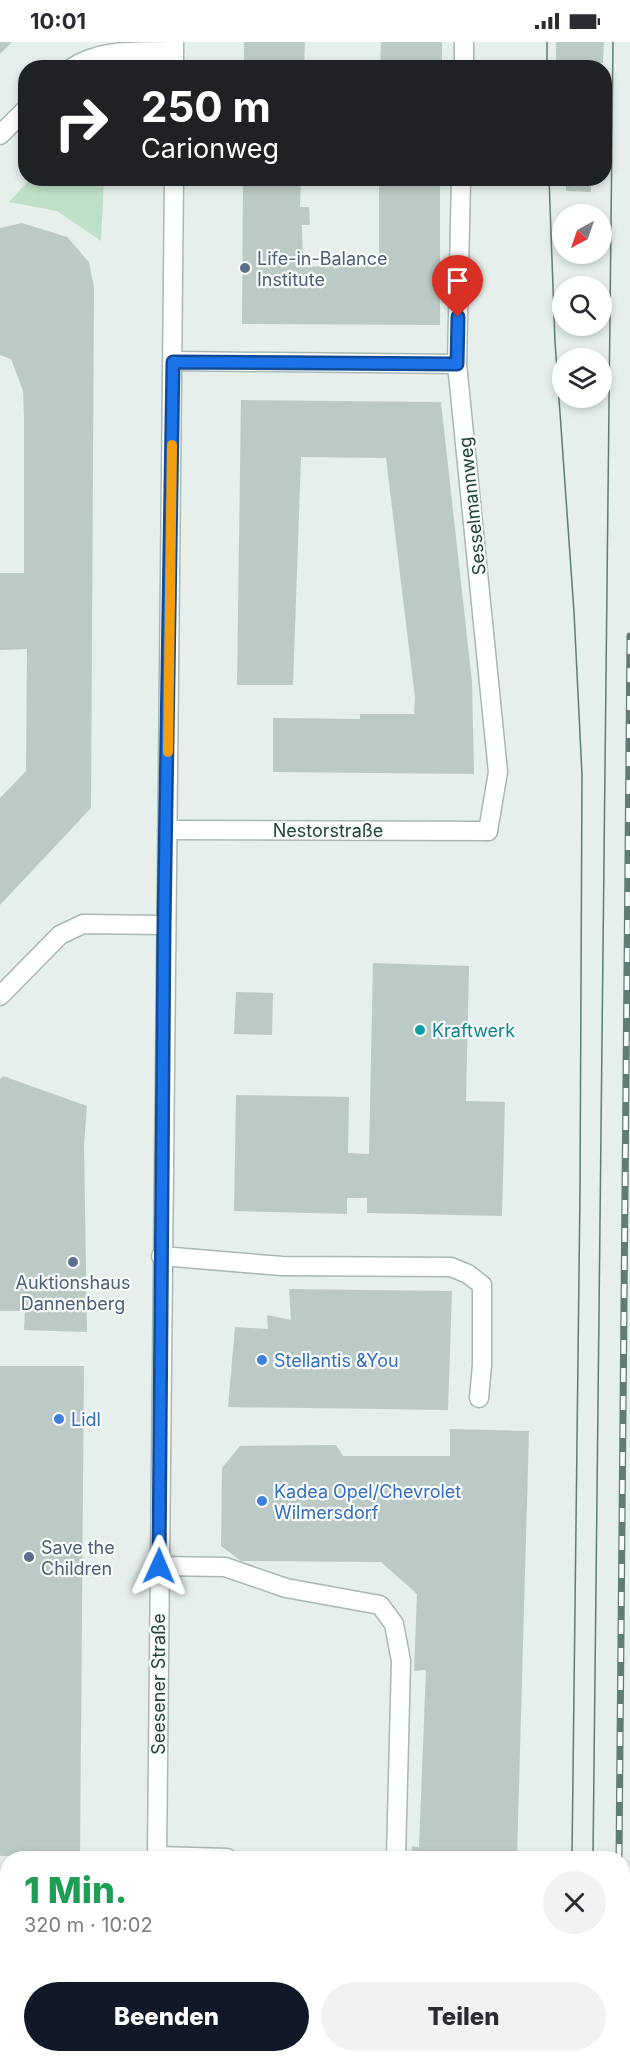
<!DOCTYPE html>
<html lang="de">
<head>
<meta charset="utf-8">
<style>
	:root { --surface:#fff; --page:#f2f2f3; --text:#2b2b33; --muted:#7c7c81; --accent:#111827 }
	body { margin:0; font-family:Inter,sans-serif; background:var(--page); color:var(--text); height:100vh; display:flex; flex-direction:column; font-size:22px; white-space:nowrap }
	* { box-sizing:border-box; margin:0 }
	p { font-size:20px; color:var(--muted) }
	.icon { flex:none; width:33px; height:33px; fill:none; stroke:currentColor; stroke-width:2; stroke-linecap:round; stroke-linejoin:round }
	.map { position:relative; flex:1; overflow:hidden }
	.drawer { position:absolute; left:0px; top:1809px; width:630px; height:212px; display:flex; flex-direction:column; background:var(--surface); border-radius:24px 24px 0 0; box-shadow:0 3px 9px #0003 }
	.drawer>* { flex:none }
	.banner { position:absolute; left:18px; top:18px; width:594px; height:126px; border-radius:24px; box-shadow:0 3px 9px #0003; background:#202124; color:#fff; overflow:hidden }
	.needle { width:39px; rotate:220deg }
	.buttons { position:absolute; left:552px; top:162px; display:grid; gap:12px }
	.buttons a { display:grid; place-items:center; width:60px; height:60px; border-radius:50%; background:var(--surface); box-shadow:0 3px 9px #0003; font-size:30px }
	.pin { position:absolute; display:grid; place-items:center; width:51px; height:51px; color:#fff; margin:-62px -26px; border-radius:50% 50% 50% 0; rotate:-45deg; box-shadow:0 0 6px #0007 }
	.pin .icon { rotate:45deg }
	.me { position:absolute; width:66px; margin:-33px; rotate:1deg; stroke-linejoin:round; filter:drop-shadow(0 0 4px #0008) }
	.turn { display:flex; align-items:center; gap:21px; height:126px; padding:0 24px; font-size:27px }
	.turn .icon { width:78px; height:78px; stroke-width:2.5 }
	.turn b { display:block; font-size:42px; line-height:51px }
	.round { display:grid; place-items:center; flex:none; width:63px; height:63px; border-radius:32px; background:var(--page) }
	.headline { display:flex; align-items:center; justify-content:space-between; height:102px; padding:0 24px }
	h1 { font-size:36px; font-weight:800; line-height:45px; color:#1e9e55 }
	.cta { display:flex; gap:12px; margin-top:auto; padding:12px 24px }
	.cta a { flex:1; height:69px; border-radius:36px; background:var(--accent); color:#fff; font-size:24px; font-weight:800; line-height:69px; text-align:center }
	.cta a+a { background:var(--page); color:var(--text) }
	.status { display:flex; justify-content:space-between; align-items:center; height:42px; padding:0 30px; background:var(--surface); direction:ltr }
	.status svg { height:16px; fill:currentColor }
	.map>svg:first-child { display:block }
</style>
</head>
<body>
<div class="status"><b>10:01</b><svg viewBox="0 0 49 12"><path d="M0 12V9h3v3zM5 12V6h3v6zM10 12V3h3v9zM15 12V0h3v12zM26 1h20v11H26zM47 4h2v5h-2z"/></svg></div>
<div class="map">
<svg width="630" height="2020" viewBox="0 0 630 2020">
	<rect width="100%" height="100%" fill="#e6efeb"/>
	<!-- green -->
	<path fill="#bfe0c8" d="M30 137H104L101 199 57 169 9 160Z"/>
	<!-- building -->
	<path fill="#bbcac4" d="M0 0H12L0 12Z
		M244 0H305L304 26H244Z
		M381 0H442V26H380Z
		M556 0H604L603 21H556Z
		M243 136H301L300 165H309L310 183H302L303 225 379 222V136H440V283L242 282Z
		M566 136H591V150L566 149Z
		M22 181 67 195 89 220 94 246 91 766 0 863V756L26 729 27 607 0 608V531H24V376L23 349 11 317 0 313V186Z
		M241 358 441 360 472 640 474 732 273 730V676L360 677V672H414L415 656 386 416 301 415 293 643H237Z
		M373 921 469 924 466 1059 505 1060 502 1174 367 1171V1156H347V1172L234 1169 236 1053 349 1055 348 1111 369 1112Z
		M236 950 273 951 272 993 234 992Z
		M3 1034 87 1064 84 1103 87 1290 24 1288 25 1269H0V1037Z
		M289 1247 452 1249 448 1368 228 1365 235 1285 268 1287 267 1273 291 1278Z
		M0 1324H84L80 1815 0 1814Z
		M450 1387 529 1389 517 1816H411L412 1804 419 1805 426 1628 414 1629 417 1552 381 1520 241 1519 221 1504 222 1426 240 1404 336 1403 343 1414H450Z
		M27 2013H83V2020H27Z"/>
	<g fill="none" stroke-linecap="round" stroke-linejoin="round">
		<defs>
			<path id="service" d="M464 26V0
				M461 136 457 322 498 730 488 789
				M173 319 457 322
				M161 1214 282 1224 451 1225 468 1232 482 1243V1323L479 1356
				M159 1524 225 1525 286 1546 380 1563 394 1582 401 1619 396 1816
				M157 1814 227 1816
				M395 2013V2020"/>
			<path id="minor" d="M72 26C101 6 140 10 174 9
				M0 93 26 67
				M167 788 488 789
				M0 954 60 893 83 882 164 883"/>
			<path id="tertiary" d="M174 26V0
				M157 1816 174 136
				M155 2020V2013"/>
		</defs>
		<!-- service casing -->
		<use href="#service" stroke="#a8b8b2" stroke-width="21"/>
		<!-- minor casing -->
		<use href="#minor" stroke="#a8b8b2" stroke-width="21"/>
		<!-- tertiary casing -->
		<use href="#tertiary" stroke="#a8b8b2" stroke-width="21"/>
		<!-- service -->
		<use href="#service" stroke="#fff" stroke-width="18"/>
		<!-- minor -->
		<use href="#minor" stroke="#fff" stroke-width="18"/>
		<!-- tertiary -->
		<use href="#tertiary" stroke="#fff" stroke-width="18"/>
		<!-- tram -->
		<path stroke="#5f7d75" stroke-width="1.5" d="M547 0V26
			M549 136 555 300 574 570 582 733 580 1149 572 1816
			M593 1816 613 0
			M567 2020V2013
			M590 2020V2013"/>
		<defs>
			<path id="rail" d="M619 1816 630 594
				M616 2020V2013"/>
		</defs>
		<!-- rail casing -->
		<use href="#rail" stroke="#5f7d75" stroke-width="7"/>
		<!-- rail -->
		<use href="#rail" stroke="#f7fbf9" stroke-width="4.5" stroke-dasharray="14" stroke-linecap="butt"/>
	</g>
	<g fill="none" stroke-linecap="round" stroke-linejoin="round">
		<defs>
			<path id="route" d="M159 1524 164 883 173 320 457 322 458 275"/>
		</defs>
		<!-- route casing -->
		<use href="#route" stroke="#114b97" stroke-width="15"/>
		<!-- route -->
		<use href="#route" stroke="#1a73e8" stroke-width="10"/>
		<!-- slow -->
		<path stroke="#f59e0b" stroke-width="10" d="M168 710 172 403"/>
	</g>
	<!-- markers -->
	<g fill="#5c6f8a" stroke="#f7fbf9" stroke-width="2">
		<circle cx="245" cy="226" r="6"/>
		<circle cx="73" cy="1220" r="6"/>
		<circle cx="29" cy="1515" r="6"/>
	</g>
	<circle fill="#0f9aa8" stroke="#f7fbf9" stroke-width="2" cx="420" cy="988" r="6"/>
	<g fill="#3f7fe0" stroke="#f7fbf9" stroke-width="2">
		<circle cx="262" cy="1318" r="6"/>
		<circle cx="59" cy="1377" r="6"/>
		<circle cx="262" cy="1459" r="6"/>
	</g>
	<g text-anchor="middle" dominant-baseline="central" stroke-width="4.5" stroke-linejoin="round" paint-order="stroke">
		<!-- service labels -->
		<g font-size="18" fill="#4e5e75" stroke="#f7fbf9" text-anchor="start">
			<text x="257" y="216">Life-in-Balance<tspan x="257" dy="21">Institute</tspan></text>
			<text x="73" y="1240" text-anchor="middle">Auktionshaus<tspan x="73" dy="21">Dannenberg</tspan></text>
			<text x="41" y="1505">Save the<tspan x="41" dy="21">Children</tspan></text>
		</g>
		<!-- street labels -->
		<g font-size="18" fill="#24423a" stroke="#f7fbf9">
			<text transform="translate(472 464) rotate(-96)">Sesselmannweg</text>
			<text x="328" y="788">Nestorstraße</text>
			<text transform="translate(158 1642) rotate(-90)">Seesener Straße</text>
		</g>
		<!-- culture labels -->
		<g font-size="18" fill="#0d838f" stroke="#f7fbf9" text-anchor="start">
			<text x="432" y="988">Kraftwerk</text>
		</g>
		<!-- shop labels -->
		<g font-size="18" fill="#366cbe" stroke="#f7fbf9" text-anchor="start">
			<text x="274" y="1318">Stellantis &amp;You</text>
			<text x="71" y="1377">Lidl</text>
			<text x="274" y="1449">Kadea Opel/Chevrolet<tspan x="274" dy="21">Wilmersdorf</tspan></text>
		</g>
	</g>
</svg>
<div class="buttons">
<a><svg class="needle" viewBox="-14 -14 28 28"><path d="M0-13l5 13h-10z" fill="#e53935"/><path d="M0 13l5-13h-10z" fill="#7c7c81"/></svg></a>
<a><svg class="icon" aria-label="search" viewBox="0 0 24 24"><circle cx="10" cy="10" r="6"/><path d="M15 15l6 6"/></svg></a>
<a><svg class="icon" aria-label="layers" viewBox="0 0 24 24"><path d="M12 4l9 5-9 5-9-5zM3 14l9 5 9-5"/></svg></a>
</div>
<div class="pin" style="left:458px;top:275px;background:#d93025"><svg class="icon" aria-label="arrive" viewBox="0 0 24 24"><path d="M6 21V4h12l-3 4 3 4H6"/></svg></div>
<svg class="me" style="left:159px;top:1524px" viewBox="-20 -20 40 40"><path d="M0-17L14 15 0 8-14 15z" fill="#1a73e8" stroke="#fff" stroke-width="4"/></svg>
<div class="banner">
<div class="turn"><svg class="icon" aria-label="right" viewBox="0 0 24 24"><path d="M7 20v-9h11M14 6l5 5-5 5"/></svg><div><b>250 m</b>Carionweg</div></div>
</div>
<section class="drawer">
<div class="headline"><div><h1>1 Min.</h1><p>320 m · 10:02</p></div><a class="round"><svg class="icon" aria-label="close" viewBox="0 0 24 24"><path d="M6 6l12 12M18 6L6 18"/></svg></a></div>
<div class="cta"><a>Beenden</a><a>Teilen</a></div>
</section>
</div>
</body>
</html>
